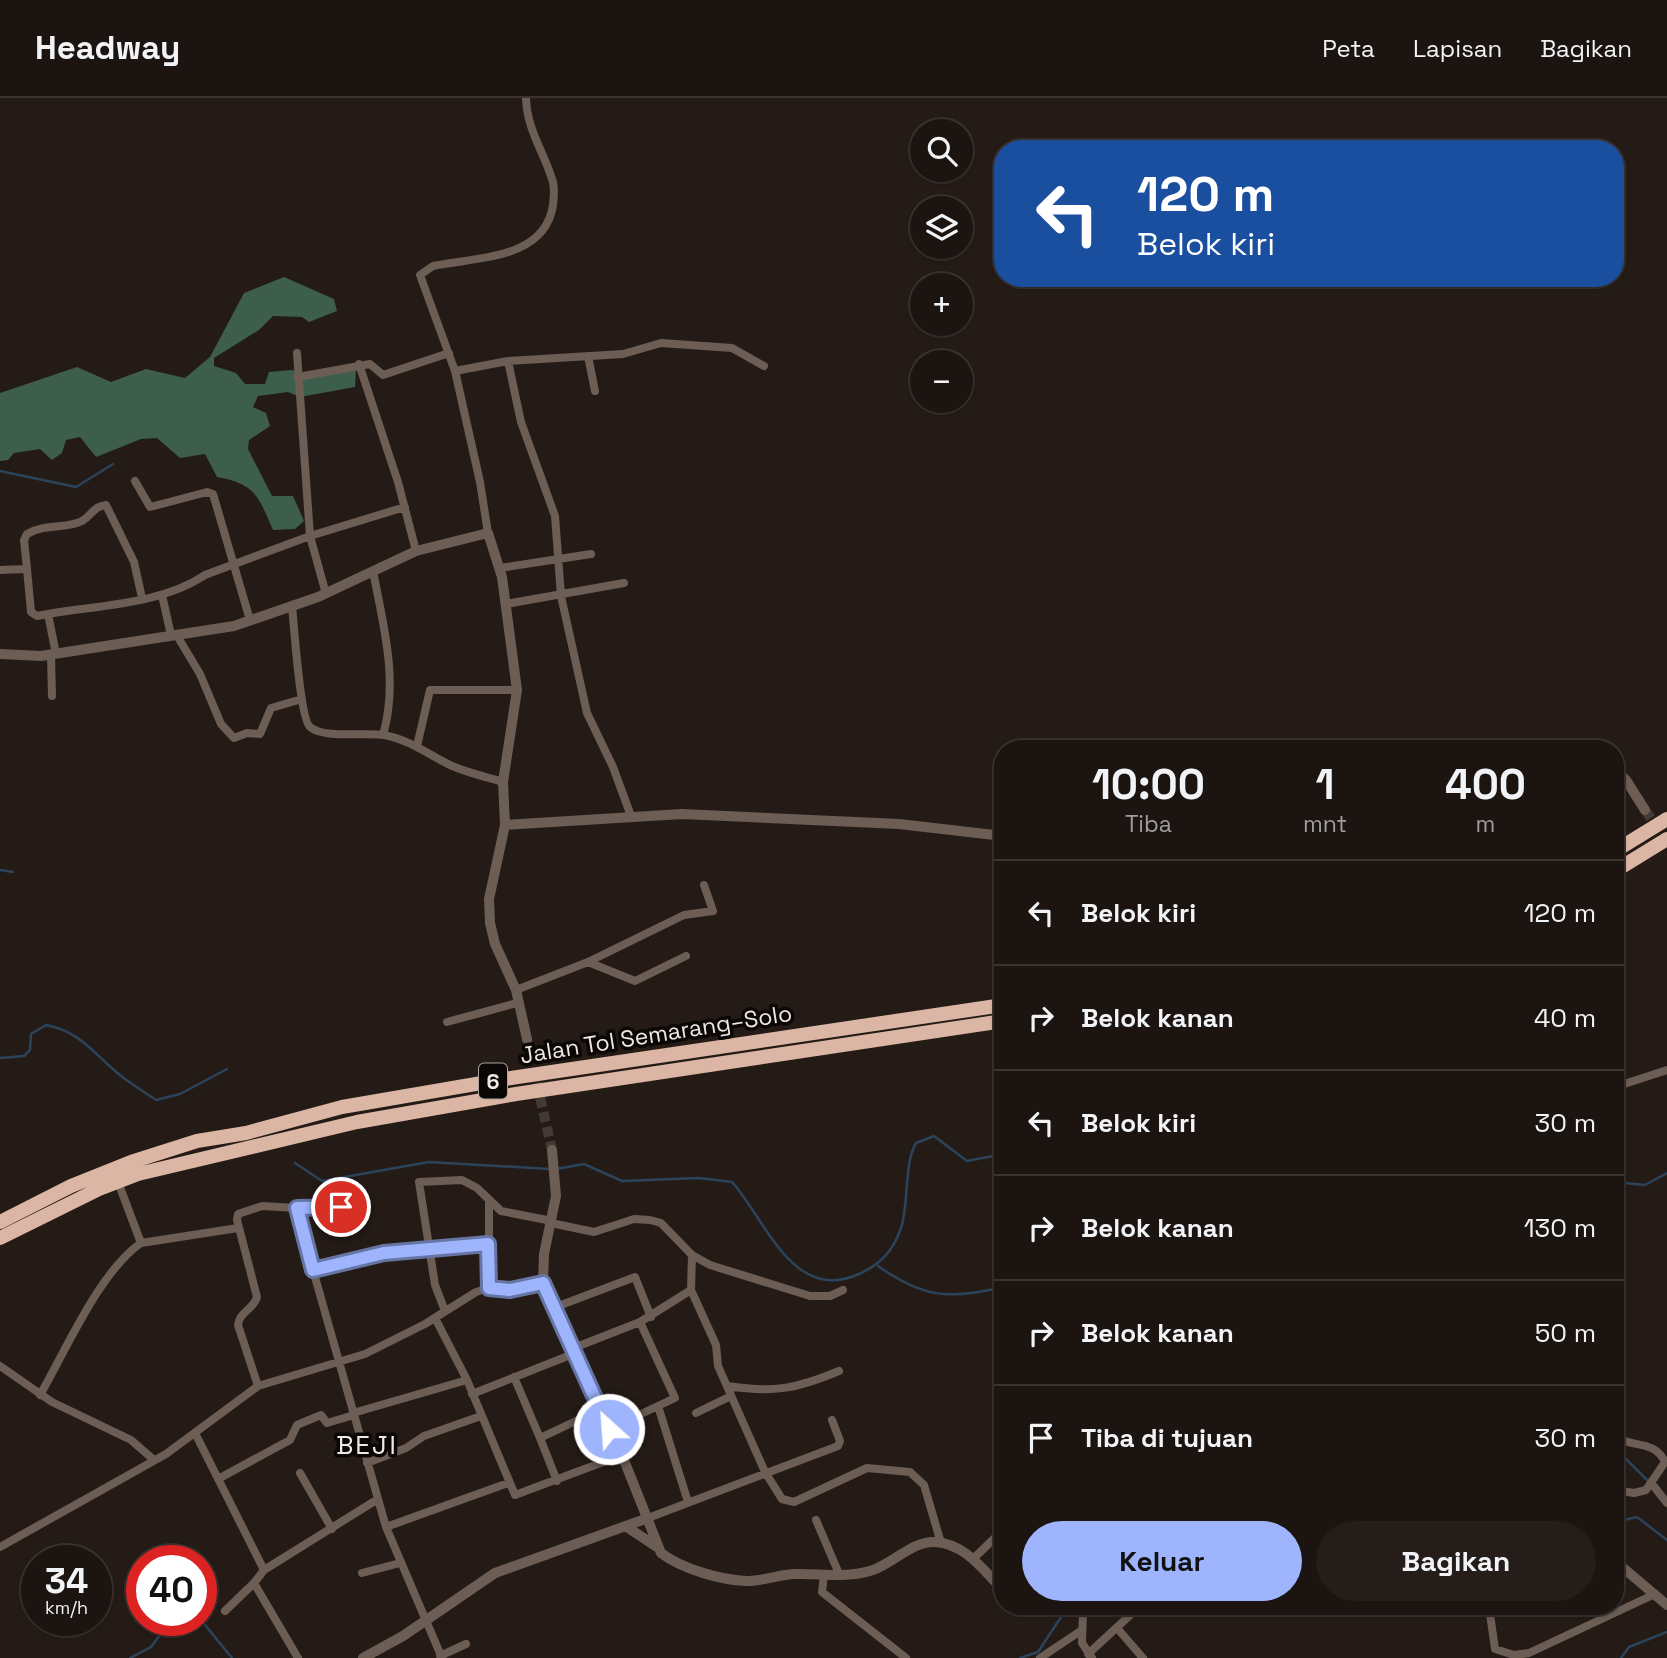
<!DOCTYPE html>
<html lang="id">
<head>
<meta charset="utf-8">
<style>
	:root { --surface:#1c1410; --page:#251d19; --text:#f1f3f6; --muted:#a09e9f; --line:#3a3330; --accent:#9eb4fd }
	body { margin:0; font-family:"Space Grotesk",sans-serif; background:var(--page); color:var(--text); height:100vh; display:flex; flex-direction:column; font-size:26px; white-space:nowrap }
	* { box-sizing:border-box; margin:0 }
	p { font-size:23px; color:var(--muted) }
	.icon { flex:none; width:38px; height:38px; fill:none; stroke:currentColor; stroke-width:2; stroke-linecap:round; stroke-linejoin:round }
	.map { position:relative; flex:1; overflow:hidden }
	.sheet { position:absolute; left:994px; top:642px; width:630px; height:875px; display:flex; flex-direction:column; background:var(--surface); border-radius:28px; box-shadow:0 2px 5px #0004,0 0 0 2px var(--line) }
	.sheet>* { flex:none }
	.guide { position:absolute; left:994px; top:42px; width:630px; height:147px; border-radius:28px; box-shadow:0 2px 5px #0004,0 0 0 2px var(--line); background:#1a4fa0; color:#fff; overflow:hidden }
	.buttons { position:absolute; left:910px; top:21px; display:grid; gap:14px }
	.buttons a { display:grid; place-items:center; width:63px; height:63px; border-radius:50%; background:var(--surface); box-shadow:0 2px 5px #0004,0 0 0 2px var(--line); font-size:35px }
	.speed { position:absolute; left:21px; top:1447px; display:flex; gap:14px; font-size:35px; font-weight:700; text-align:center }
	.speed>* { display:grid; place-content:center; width:91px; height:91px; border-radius:50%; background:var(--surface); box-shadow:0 2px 5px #0004,0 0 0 2px var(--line); line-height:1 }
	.speed small { font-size:18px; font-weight:400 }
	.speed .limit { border:10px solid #d22; background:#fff; color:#111 }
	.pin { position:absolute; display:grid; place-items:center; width:60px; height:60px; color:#fff; margin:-30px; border:4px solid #fff; border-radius:50%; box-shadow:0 2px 7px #0007 }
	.me { position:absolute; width:77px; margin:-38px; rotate:334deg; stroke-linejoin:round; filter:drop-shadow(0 0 5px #0008) }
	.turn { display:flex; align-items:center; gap:24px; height:147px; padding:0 28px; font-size:32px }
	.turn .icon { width:91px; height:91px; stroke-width:2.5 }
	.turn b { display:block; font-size:49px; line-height:60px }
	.eta { display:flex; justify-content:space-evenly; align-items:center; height:119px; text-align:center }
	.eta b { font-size:42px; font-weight:800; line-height:49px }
	.action { display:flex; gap:14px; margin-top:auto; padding:14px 28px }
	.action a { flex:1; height:80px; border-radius:42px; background:var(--accent); color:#111; font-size:28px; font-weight:800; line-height:80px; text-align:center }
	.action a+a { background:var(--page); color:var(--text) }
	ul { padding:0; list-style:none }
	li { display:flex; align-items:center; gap:21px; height:105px; padding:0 28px; border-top:2px solid var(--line) }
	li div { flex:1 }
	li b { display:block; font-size:26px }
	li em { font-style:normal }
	header { display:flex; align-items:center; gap:42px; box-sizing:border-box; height:98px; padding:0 35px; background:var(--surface); border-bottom:2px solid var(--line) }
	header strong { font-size:33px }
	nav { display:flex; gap:38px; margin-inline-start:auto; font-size:24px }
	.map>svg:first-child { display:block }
</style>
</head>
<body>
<header>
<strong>Headway</strong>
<nav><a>Peta</a><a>Lapisan</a><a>Bagikan</a></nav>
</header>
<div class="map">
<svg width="1667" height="1560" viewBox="0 0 1667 1560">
	<rect width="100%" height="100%" fill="#251b16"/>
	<!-- forest -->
	<path fill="#3d5e4a" d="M284 179 334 201 337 213 309 224 302 219 273 218 259 232 214 260V268L236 275 245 286H265L269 274 292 272 310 278 356 272 355 289 300 299 288 294 258 298 253 309 266 315 270 328 249 342 248 351 272 398H293L304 423 295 431 273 432C258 398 256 386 217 379L205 356 180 360 157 340 141 341 96 359 80 339 66 342 62 355 52 362 40 351 14 355 8 362 0 363V295L77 269 111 284 146 271 185 280 210 259 244 195Z"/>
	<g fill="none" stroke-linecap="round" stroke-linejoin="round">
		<!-- stream -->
		<path stroke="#2b445c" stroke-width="2.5" d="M0 373 76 389 113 366
			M0 772 13 774
			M0 960 24 958 30 952 31 936 46 927C78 933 91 952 114 972 127 984 142 992 156 1002L180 996 227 971
			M295 1065 322 1083 429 1064 549 1071
			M556 1071 584 1066 622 1083 699 1080 732 1084C766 1122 793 1206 859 1176 881 1166 893 1153 901 1130 909 1106 904 1064 916 1045L934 1038 967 1063 1003 1056
			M1615 1084 1645 1087 1667 1075
			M878 1168C923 1200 950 1202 1003 1189
			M1615 1350 1649 1384
			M1615 1424 1637 1419 1667 1442
			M201 1522 232 1560
			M130 1560 151 1549 171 1522
			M1020 1560 1038 1554 1065 1513
			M1621 1560 1629 1549 1667 1534"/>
		<!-- tertiary-tunnel -->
		<path stroke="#433a35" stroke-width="10" stroke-dasharray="10 5" stroke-linecap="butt" d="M1645 712 1667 743
			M527 941 552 1052"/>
		<!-- minor -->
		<path stroke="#6c5d55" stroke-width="8" d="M297 255 310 438 326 496
			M588 258 595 293
			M508 263 521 324 555 418 561 498 587 615 613 669 631 718
			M359 266 398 384 416 453
			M455 273 508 263 623 256 661 245 732 250 764 268
			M298 279 370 266 383 277 449 255
			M135 383 150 409 207 394 213 396 250 522
			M488 435 480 384 455 273 420 177 433 168C476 159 545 162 553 107 554 99 555 89 552 81 543 52 527 32 526 0
			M500 470 591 456
			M27 471 24 442 27 436C46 425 67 431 82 423 92 417 94 408 106 407L134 464 142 500
			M0 472 27 471 31 514 37 518 48 516 56 556
			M373 473C383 526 399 583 383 637
			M162 497 171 537
			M506 506 624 485
			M292 508C294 526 300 621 310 629 324 641 366 634 384 637 410 642 429 657 452 668 469 675 486 679 503 684
			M48 516C100 507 162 506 205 477L310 438 405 409
			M176 536 200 576 221 626 234 640 247 635 260 636 271 610 302 601
			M51 557 52 598
			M417 648 430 592H517
			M588 864 635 883 686 858
			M516 892 588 864 684 817 713 813 704 787
			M447 924 517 905
			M1615 989 1667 972
			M297 1110 340 1109
			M551 1125 594 1134 634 1121 650 1122 661 1125 692 1157 710 1167 810 1198H830L843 1192
			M141 1145 238 1130
			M489 1190V1104
			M691 1192 692 1157
			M553 1210 635 1179 651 1219
			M445 1213 435 1187 419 1084 462 1082 477 1090 501 1113 552 1123
			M435 1220 467 1282 515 1397 622 1357
			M571 1251 640 1224 691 1192 716 1247 718 1268 765 1374 782 1401 794 1404 867 1370 910 1374 924 1387 941 1445
			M0 1268 52 1304 131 1342 154 1362
			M514 1279 540 1340
			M258 1288 238 1227C239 1214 254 1211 257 1199L237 1122 238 1116 262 1108 297 1110 313 1172
			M727 1288C773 1295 796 1291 839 1273
			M472 1296 573 1256
			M40 1297C66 1252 100 1173 141 1145L118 1084
			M658 1308 688 1404
			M353 1315 467 1282
			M696 1315 731 1298
			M609 1331 675 1300 640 1224
			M195 1335 264 1472
			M1615 1337C1628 1351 1654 1340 1665 1364L1646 1392 1634 1395 1615 1392
			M367 1365 406 1350 424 1338 481 1318
			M300 1375 332 1431
			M218 1381 290 1342 297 1327 321 1317 327 1325 354 1317
			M557 1383 540 1340 599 1312
			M1652 1386 1667 1405
			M648 1420 838 1348 840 1343 832 1322
			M816 1422 840 1478
			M386 1429 508 1385
			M0 1449 166 1356 258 1288 365 1256 425 1226 476 1194 489 1190 515 1192 543 1185
			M973 1461 1003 1432
			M362 1475 400 1465
			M824 1477 822 1494 906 1560
			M225 1513 254 1485
			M1083 1514 1082 1545 1092 1560
			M1490 1516 1495 1551 1514 1557 1529 1555 1655 1496
			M1117 1530 1143 1560
			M1088 1556 1140 1508
			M440 1558 466 1546
			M298 1560 254 1485 264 1472 378 1401
			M442 1560 386 1429 313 1172 384 1155 488 1146
			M1040 1560 1082 1532"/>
		<!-- tertiary -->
		<path stroke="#6c5d55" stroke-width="10" d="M0 556 41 558 234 528 318 499 416 453 488 435 502 479 517 592 503 684 505 727 489 801 490 825 495 846 516 892 527 941
			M1615 672 1626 682 1645 712
			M505 727 682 716 899 726 1003 738
			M552 1052 556 1098 544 1156 543 1185 573 1256 622 1357 661 1455C682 1471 721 1482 746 1483 763 1483 778 1477 794 1476 821 1475 846 1481 873 1472 893 1465 913 1443 935 1444 966 1446 983 1472 1003 1492
			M627 1429 657 1449
			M1615 1463 1667 1507
			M1027 1508 1083 1514 1104 1508
			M363 1560 403 1538 495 1475 648 1420"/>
		<!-- motorway -->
		<path stroke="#dcb6a4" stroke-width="14" d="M1615 753 1667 721
			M1615 773 1667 741
			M0 1124 71 1088 131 1064 197 1043 246 1035 342 1009 511 980 1003 907
			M0 1140 99 1091 138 1076 357 1024 516 996 1003 923"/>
	</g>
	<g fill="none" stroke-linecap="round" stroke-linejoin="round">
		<defs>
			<path id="route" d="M341 1109 297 1110 313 1172 384 1155 488 1146 489 1190 510 1192 543 1185 609 1331"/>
		</defs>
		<!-- route casing -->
		<use href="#route" stroke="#6775a4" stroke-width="18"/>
		<!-- route -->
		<use href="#route" stroke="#9eb4fd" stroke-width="12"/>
	</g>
	<g text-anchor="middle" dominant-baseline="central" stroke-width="7" stroke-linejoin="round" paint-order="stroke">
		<!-- shield labels -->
		<rect fill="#0a0705" stroke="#aba4a2" stroke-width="2" x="479" y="965.5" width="28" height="35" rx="5"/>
		<g font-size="21" font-weight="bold" fill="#f0e8e5">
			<text x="493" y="983">6</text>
		</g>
		<!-- street labels -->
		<g font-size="23" fill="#f0e8e5" stroke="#0a0705">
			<text transform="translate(656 936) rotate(-9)">Jalan Tol Semarang–Solo</text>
		</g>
		<!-- quarter labels -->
		<g font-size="26" letter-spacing="2" fill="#f0e8e5" stroke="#0a0705">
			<text x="367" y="1347">BEJI</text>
		</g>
	</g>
</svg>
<div class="buttons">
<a><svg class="icon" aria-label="search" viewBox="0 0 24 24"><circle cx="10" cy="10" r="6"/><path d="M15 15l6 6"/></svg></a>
<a><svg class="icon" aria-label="layers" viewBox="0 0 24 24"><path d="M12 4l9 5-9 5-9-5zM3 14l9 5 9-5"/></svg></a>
<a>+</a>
<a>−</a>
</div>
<div class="speed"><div>34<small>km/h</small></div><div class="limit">40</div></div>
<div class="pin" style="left:341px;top:1109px;background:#d93025"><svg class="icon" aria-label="arrive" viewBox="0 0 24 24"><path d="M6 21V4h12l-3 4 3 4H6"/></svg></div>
<svg class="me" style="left:609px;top:1331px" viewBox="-20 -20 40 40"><circle r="17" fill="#9eb4fd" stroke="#fff" stroke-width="3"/><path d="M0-11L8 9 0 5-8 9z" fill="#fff"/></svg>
<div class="guide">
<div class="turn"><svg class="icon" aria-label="left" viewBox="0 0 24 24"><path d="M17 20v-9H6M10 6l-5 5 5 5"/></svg><div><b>120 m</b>Belok kiri</div></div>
</div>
<section class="sheet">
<div class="eta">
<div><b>10:00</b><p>Tiba</p></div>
<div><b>1</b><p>mnt</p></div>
<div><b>400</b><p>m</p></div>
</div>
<ul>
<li><svg class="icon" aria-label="left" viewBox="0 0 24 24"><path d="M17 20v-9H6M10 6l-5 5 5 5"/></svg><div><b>Belok kiri</b></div><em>120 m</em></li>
<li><svg class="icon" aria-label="right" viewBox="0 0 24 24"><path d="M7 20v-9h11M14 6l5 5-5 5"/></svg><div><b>Belok kanan</b></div><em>40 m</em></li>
<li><svg class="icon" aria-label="left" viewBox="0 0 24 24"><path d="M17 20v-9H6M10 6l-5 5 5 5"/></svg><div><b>Belok kiri</b></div><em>30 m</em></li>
<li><svg class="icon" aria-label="right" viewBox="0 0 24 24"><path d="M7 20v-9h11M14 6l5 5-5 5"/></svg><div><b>Belok kanan</b></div><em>130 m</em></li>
<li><svg class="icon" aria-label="right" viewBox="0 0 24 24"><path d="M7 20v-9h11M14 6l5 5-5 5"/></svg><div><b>Belok kanan</b></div><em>50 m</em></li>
<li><svg class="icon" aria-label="arrive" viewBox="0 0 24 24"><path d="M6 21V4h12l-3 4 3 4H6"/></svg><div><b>Tiba di tujuan</b></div><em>30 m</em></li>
</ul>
<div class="action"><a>Keluar</a><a>Bagikan</a></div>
</section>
</div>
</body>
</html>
